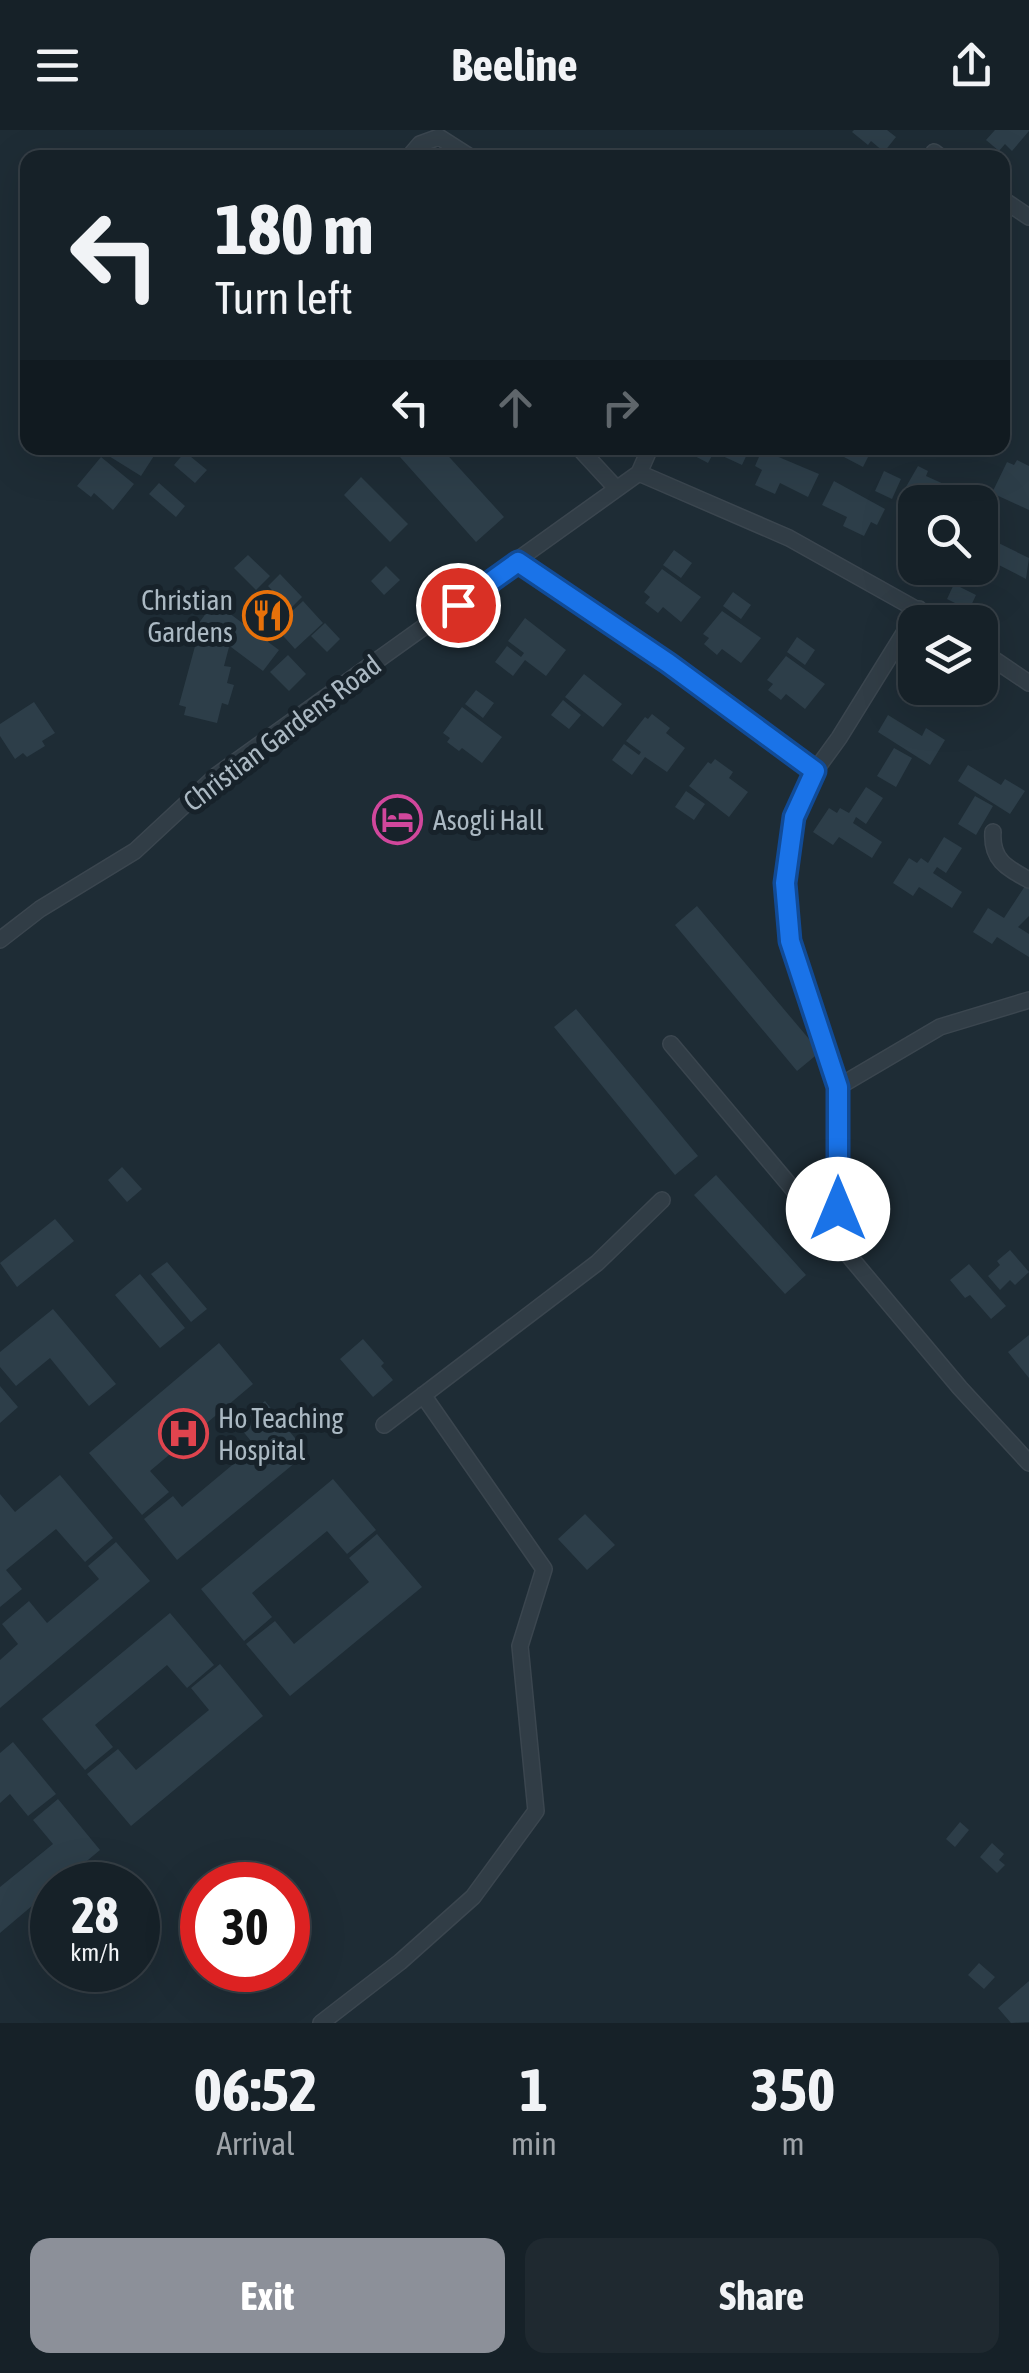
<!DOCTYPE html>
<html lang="en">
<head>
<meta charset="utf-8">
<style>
	:root { --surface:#162128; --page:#1f2930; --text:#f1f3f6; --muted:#9ea3a8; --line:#353e45; --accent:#8c9099 }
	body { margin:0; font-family:"Asap Condensed",sans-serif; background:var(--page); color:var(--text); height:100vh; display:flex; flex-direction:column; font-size:38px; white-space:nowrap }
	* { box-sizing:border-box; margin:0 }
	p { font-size:32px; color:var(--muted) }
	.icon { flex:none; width:55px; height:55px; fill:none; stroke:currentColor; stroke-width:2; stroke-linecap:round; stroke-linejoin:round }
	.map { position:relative; height:1893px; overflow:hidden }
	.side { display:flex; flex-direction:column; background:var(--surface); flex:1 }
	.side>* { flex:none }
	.top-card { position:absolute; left:20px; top:20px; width:990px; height:305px; border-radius:20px; box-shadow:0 10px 40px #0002,0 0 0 2px var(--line); background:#162128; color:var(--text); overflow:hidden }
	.buttons { position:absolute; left:898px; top:355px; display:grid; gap:20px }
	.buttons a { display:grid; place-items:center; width:100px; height:100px; border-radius:20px; background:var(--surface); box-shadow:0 10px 40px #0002,0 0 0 2px var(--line); font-size:50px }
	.speed { position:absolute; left:30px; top:1732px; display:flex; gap:20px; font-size:50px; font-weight:700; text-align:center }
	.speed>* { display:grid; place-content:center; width:130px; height:130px; border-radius:50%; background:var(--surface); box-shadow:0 10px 40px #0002,0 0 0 2px var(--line); line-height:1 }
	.speed small { font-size:25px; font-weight:400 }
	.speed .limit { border:15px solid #d22; background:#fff; color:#111 }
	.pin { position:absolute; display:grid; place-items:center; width:85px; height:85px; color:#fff; margin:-42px; border:5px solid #fff; border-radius:50%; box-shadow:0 2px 10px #0007 }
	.me { position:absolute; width:110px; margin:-55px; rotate:0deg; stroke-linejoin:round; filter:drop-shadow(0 0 8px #0008) }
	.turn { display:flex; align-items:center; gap:35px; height:210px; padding:0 30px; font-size:45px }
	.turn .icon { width:130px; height:130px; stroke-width:2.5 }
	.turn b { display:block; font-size:70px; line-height:85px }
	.lanes { display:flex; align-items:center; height:95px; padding:0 30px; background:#0003; justify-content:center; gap:50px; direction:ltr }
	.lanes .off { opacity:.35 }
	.eta { display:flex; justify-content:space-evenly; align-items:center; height:170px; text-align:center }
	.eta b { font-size:60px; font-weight:700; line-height:70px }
	.primary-button { display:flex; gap:20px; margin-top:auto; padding:20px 30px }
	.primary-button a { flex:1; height:115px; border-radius:20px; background:var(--accent); color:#fff; font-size:40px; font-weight:700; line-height:115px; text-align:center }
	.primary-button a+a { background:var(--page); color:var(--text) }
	header { display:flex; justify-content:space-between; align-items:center; height:130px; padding:0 30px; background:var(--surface); font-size:45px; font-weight:700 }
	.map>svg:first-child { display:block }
</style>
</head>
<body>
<header><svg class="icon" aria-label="menu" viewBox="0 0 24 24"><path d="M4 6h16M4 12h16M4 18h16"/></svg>Beeline<svg class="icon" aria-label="share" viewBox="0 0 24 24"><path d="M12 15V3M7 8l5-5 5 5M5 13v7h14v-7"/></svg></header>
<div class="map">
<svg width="1029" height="1893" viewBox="0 0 1029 1893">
	<rect width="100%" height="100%" fill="#1e2c35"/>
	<!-- building -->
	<path fill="#2d3e49" d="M854 0H887L896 7 884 22 871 11 868 15 852 2Z
		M995 0H1029V1L1012 21 1005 14 999 21 986 10Z
		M96 318H159L141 346Z
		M411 318H441L504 387 476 412 400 327Z
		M691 318H750L742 335 714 322 708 333 689 323Z
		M849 318 872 319 863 337 844 327Z
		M762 320 819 344 808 367 780 353 775 364 755 355 762 340 755 336Z
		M185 322 207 340 195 353 174 335Z
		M101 327 134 354 113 380 94 363 91 367 77 356Z
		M1017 330 1029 336V380L992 363 1007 332 1014 335Z
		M918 336 928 341 926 346 957 360 959 356 971 362 970 372H915V386L909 383 913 375 899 369Z
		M884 341 901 349 892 369 875 361Z
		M361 347 408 394 390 412 344 365Z
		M834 351 885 379 877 395 871 392 864 406 843 396 847 387 822 375Z
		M159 353 185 376 176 387 149 364Z
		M980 404 1029 428 1026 449 995 433 992 438 980 432Z
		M674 420 692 433 681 448 663 435Z
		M248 425 270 446 256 460 234 438Z
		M386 436 400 450 384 465 371 451Z
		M662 439 701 467 681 492 663 477 658 483 645 473 650 467 644 462Z
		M280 444 302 467 290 479 268 456Z
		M954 454 976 465 969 480 947 469Z
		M733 462 751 475 741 489 723 476Z
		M303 471 323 493 295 519 275 497Z
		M214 472 279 520 263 541 199 493Z
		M722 481 761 508 741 533 722 519 717 525 704 514 709 508 703 504Z
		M525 488 566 520 546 546 525 530 513 546 495 532 507 516 521 527 524 523 508 511Z
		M325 493 340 509 327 522 311 506Z
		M797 507 815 520 805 535 787 522Z
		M197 509 229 517 224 536 231 537 227 553 234 555 228 575 222 573 217 593 184 585 186 577 179 575Z
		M288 525 306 544 289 561 270 542Z
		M786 526 825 554 805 579 786 564 781 570 768 560 773 554 767 550Z
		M584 544 622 574 603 597 565 567Z
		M476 560 494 573 483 588 465 574Z
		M563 570 581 585 569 599 551 585Z
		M34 572 55 603 42 611 45 616 27 627 23 623 15 629 0 606V594Z
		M462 577 502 607 482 633 462 618 459 621 447 612 450 608 443 603Z
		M652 584 670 598 666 603 685 618 667 642 645 627 632 645 612 630 624 614 639 625 641 622 626 611 645 587 648 589Z
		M888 585 922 606 926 598 945 610 930 635 878 602Z
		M894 618 912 628 896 657 877 646Z
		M715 629 733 642 729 648 748 662 729 687 689 656 708 632 711 634Z
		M968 635 1001 655 1005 649 1025 661 1010 684 958 651Z
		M866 657 883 668 866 694 856 687 853 693 882 712 872 728 839 707 833 715 813 702 829 678 837 683 840 678 849 683Z
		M686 661 705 674 694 690 675 677Z
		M975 666 993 676 976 705 958 694Z
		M944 707 962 718 946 743 937 737 933 743 962 762 952 778 919 757 913 766 893 753 909 728 917 733 921 728 928 733Z
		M1025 756 1029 759V786L1018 797 1029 804V827L997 807 992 814 973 802 988 778 1004 788Z
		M697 776 820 922 797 941 675 795Z
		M576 879 698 1026 675 1045 554 897Z
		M122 1037 142 1059 127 1072 108 1050Z
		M716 1045 806 1145 785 1164 694 1065Z
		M55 1089 74 1111 17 1157 0 1133Z
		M1010 1120 1029 1142 1015 1155 1010 1150 1000 1160 988 1146 1000 1135 997 1131Z
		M167 1132 207 1179 191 1192 151 1144Z
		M969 1134 1006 1176 991 1189 970 1165 965 1168 950 1150Z
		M140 1144 185 1198 160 1218 115 1165Z
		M53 1179 116 1254 89 1276 50 1228 16 1256 0 1237V1222Z
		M1029 1205V1248L1008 1222Z
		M363 1209 384 1233 381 1236 393 1250 373 1267 340 1229Z
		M219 1213 253 1254 150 1341 169 1362 142 1385 89 1323Z
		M0 1256 18 1277 0 1293Z
		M265 1271 307 1323 177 1430 144 1389 173 1366 182 1377 255 1316 237 1294Z
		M60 1345 113 1408 85 1432 56 1399 6 1440 22 1459 0 1477V1364L15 1382Z
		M333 1349 376 1400 347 1424 327 1401 252 1463 272 1487 244 1511 201 1459Z
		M585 1384 615 1415 587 1440 558 1409Z
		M377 1404 422 1457 290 1566 246 1514 275 1491 294 1514 369 1452 349 1428Z
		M116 1412 150 1451 0 1578V1530L18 1514 2 1494 29 1471 47 1493 99 1449 88 1436Z
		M170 1483 214 1535 187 1558 167 1535 95 1595 113 1617 85 1640 42 1589Z
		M220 1534 263 1586 131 1696 87 1644 118 1619 136 1640 209 1580 191 1558Z
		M13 1612 56 1664 28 1686 10 1664 0 1673V1623Z
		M58 1669 100 1720 58 1755H52V1759L0 1803V1757L53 1714 33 1690Z
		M960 1692 969 1700 955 1717 946 1709Z
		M992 1713 1004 1724 999 1730 1005 1735 997 1743 980 1727Z
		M979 1833 995 1847 984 1859 968 1845Z
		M1029 1851V1892L1011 1893 998 1878Z"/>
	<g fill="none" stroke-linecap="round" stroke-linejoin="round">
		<defs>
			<path id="street" d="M934 22 942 28
				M408 28 420 14 439 7 472 28
				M1002 69 1029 87
				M579 318 616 358
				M639 343 789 408 939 492
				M518 432 669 533 815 641
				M980 520 1029 553
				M993 702C991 730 1007 738 1029 750
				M0 810 40 779 135 721 217 645 639 343 650 318
				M671 914 960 1258 1029 1333
				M838 957 940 897 1029 870
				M835 1109 838 957 790 811 785 753 788 722 794 687 815 641 839 608 919 479
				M384 1295 597 1133 662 1070
				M321 1893 400 1832 473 1767 536 1681 520 1516 544 1439 423 1265"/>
		</defs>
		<!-- street casing -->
		<use href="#street" stroke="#3b464f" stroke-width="18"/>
		<!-- street -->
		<use href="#street" stroke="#313d46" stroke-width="15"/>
	</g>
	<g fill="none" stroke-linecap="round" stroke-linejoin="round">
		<defs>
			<path id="route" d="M458 475 518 432 668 533 815 641 794 687 785 753 790 811 838 957V1079"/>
		</defs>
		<!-- route casing -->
		<use href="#route" stroke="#114b97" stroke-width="25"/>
		<!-- route -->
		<use href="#route" stroke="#1a73e8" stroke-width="18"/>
	</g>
	<!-- icons -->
	<defs>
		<symbol id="restaurant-ring" viewBox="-11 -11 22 22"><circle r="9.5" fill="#17222a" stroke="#e8710a" stroke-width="1.5"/><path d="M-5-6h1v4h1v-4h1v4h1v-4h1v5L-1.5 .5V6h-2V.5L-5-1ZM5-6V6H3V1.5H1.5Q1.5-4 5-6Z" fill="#e8710a"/></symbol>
		<symbol id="hotel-ring" viewBox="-11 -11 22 22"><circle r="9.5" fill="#17222a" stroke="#d1479c" stroke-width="1.5"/><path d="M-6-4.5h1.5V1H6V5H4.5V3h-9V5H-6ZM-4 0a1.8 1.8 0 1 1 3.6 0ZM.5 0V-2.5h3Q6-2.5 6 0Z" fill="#d1479c"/></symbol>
		<symbol id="hospital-ring" viewBox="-11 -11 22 22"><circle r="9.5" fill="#17222a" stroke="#e0444e" stroke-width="1.5"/><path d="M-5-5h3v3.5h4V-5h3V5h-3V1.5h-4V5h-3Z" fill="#e0444e"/></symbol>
	</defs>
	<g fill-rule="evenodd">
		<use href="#restaurant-ring" x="240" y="458" width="55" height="55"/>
		<use href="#hotel-ring" x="370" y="662" width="55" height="55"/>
		<use href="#hospital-ring" x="156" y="1276" width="55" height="55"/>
	</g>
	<g text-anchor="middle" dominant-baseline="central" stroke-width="10" stroke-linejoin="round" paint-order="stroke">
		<!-- poi labels -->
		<g font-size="28" fill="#abb9c3" stroke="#17222a" text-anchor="start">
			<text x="233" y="470" text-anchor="end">Christian<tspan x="233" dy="32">Gardens</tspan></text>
			<text x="433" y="690">Asogli Hall</text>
			<text x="218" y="1288">Ho Teaching<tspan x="218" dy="32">Hospital</tspan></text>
		</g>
		<!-- street labels -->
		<g font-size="28" fill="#abb9c3" stroke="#17222a">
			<text transform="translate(282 603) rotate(-37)">Christian Gardens Road</text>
		</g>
	</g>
</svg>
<div class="buttons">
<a><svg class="icon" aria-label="search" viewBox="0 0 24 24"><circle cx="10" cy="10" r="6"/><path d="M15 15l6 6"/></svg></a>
<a><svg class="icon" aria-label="layers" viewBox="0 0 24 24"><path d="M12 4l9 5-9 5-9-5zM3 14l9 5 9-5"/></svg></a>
</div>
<div class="speed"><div>28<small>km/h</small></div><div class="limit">30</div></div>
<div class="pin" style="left:458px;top:475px;background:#d93025"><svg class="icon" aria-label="arrive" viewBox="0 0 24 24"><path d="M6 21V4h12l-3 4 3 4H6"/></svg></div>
<svg class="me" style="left:838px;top:1079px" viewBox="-20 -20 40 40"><circle r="19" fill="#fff"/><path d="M0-13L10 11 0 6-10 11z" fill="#1a73e8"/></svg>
<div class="top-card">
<div class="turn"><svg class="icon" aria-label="left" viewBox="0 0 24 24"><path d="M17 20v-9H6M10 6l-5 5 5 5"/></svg><div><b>180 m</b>Turn left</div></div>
<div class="lanes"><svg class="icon" aria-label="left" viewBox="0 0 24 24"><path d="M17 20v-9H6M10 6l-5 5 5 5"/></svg><svg class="icon off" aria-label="ahead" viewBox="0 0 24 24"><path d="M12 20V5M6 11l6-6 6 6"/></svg><svg class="icon off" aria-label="right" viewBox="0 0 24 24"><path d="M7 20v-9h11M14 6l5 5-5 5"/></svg></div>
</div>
</div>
<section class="side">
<div class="eta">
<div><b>06:52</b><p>Arrival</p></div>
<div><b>1</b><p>min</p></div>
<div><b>350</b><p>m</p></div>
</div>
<div class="primary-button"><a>Exit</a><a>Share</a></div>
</section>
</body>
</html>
